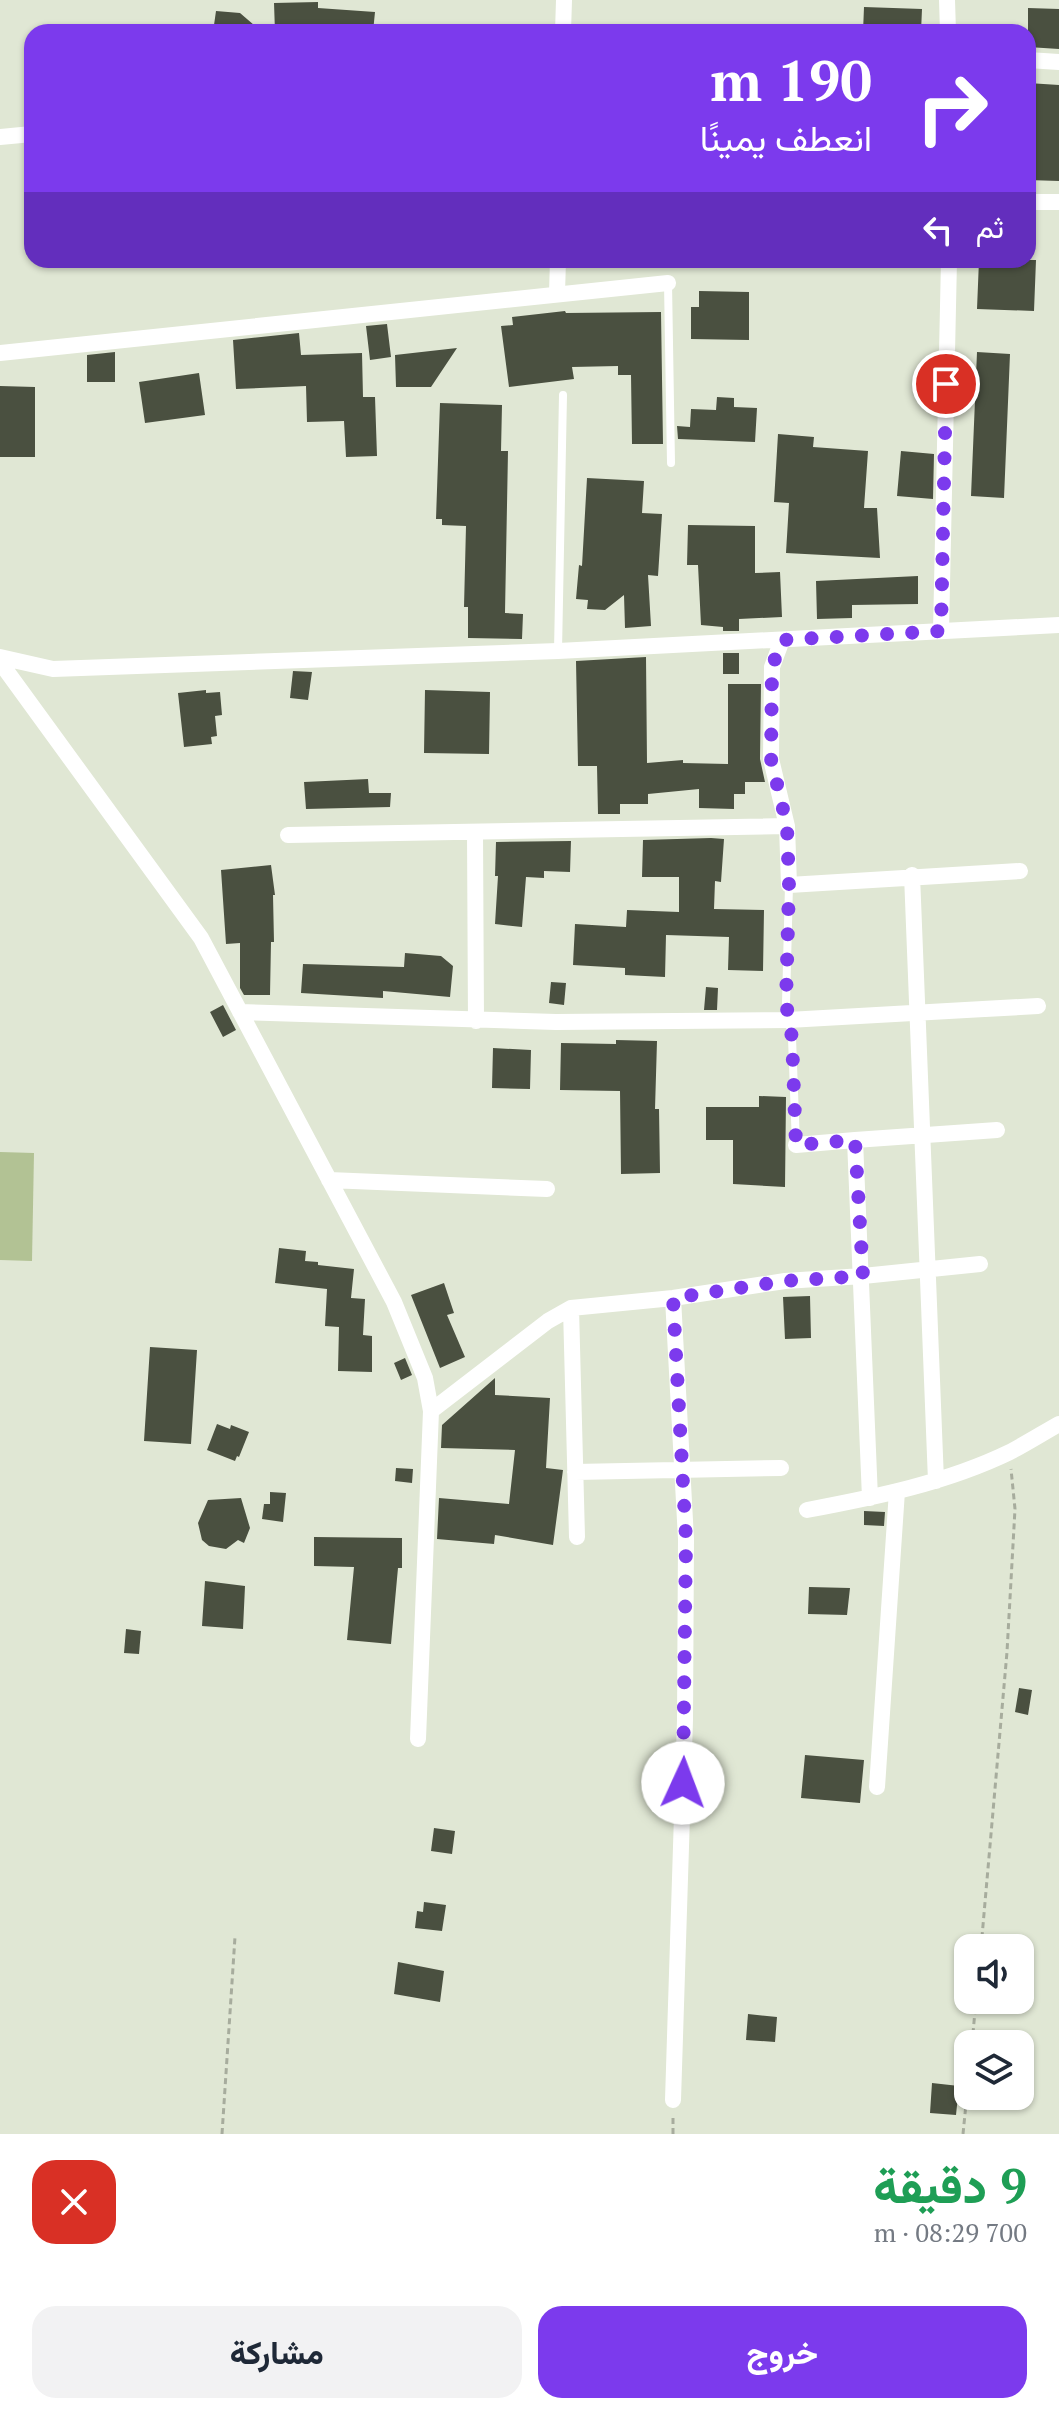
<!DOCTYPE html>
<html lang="ar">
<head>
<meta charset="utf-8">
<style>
	:root { --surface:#fff; --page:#f2f2f3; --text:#1f2937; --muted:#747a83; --accent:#7c3aed }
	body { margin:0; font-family:"PT Serif",Vazirmatn,serif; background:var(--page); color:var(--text); direction:rtl; height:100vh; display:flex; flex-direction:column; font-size:30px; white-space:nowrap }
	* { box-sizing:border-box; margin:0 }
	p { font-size:26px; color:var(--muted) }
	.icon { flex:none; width:44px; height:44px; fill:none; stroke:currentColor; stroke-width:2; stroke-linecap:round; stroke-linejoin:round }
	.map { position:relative; height:2134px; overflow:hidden; direction:ltr }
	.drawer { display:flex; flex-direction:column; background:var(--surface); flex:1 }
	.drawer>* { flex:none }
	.top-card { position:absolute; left:24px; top:24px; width:1012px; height:244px; border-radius:24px; box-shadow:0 2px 6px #0004; direction:rtl; background:#7c3aed; color:#fff; overflow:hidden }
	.tools { position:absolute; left:954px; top:1934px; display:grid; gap:16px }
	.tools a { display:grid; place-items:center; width:80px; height:80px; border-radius:16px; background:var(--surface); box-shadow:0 2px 6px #0004; font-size:40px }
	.pin { position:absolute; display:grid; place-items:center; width:68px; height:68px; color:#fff; margin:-34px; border:4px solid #fff; border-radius:50%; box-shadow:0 2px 8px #0007 }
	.me { position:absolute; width:88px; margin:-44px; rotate:2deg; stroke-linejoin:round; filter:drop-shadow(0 0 6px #0008) }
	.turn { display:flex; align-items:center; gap:28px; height:168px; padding:0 32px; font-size:36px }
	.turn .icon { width:104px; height:104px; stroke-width:2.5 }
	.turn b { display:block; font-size:56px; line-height:68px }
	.then { display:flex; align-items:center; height:76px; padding:0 32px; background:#0003; gap:16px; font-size:30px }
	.round { display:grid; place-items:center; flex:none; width:84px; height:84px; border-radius:24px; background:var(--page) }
	.head { display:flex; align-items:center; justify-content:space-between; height:136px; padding:0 32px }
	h1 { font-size:48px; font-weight:800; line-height:60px; color:#1e9e55 }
	.action { display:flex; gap:16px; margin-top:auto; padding:16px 32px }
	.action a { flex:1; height:92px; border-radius:24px; background:var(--accent); color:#fff; font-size:32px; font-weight:800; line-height:92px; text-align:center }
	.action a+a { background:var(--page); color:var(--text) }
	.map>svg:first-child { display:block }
</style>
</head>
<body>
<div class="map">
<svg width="1059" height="2134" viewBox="0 0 1059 2134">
	<rect width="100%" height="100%" fill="#e0e7d4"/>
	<!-- green -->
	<path fill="#b2c294" d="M0 1152 34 1153 32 1261 0 1260Z"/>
	<!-- building -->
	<path fill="#4a5040" d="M318 2V8L375 12 373 32H275L274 3Z
		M864 7 922 9 921 32H863Z
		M1028 8 1059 9V49L1028 47Z
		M216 11 240 13 262 32H213Z
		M1028 83 1059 85V181L1028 180Z
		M979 260H1036L1034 311 977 309Z
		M699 291 749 292V340L691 339V307H699Z
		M565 311 566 313 661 312 663 444H632L631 375H618V366L572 367 574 379 509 387 501 326 513 325 512 317Z
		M387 324 391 357 370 360 366 326Z
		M299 333 301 355 362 353 363 397H375L377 456 346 457 344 421 307 422 306 386 236 389 233 340Z
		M457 348 431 387H396L395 355Z
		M115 352V382H87V355Z
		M977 352 1010 354 1004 498 971 496Z
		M199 373 205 415 145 423 139 382Z
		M0 386 35 387V457H0Z
		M717 397 734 398V407L757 408 755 442 678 439 677 426 690 427 691 409 716 410Z
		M440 403 502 405 501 451H508L505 613 523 614 522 639 468 638V607H464L466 526 442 525V519H436Z
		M778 434 814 437 813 447 868 451 864 508H877L880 558 786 553 789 503 774 502Z
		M901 451 934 454 933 499 897 496Z
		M587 478 644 481 642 513 662 514 658 576 648 575 651 626 625 628 624 595 605 610 587 609 588 600 576 599 579 565 582 566Z
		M688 525 755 526V573L780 572 782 617 739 619V631H723V627L701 625 698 565H687Z
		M918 576V604L852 605V618L817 619 816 581Z
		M723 653H739V674H723Z
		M646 657 647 763 683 760V763L728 764V684H761L760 759 765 782H745V794H734V809L699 808V789L648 794V804H620V814H598L597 766H578L576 661Z
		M293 671 312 672 308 700 290 698Z
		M206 690V693L220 692 222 715 215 716 217 736 211 737 212 744 184 747 178 693Z
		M425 690 490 692 489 754 424 753Z
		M368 779 369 793H391L390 807 306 809 304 782Z
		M711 838 724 839 721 882 715 881 714 909 764 910 763 971 728 970 729 937 666 935 665 977 625 975V968L573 965 575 924 626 927 627 910 679 912V877H642L643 840Z
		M571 841 570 872 544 871V878L526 877 522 927 495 924 498 876H495L496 842Z
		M271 865 275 895H273L274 942H271L270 995H244L240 988V943L226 944 221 870Z
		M405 953 441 956 453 966 450 997 383 991V998L301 993 303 964 404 967Z
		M551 982 566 983 564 1005 549 1003Z
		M706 987 718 988 717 1010H704Z
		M223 1005 236 1030 223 1037 210 1012Z
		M616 1040 657 1041 655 1109H659L660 1173 621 1174 620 1091 560 1090 561 1043 616 1044Z
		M493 1048 531 1050 530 1089 492 1088Z
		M759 1096 786 1097 785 1187 733 1184V1140H706V1107H759Z
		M279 1248 306 1251 305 1261 318 1262V1265L354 1269 351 1298 365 1299 363 1335 372 1336V1372L338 1371 339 1327 325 1326 327 1289 275 1283Z
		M444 1283 454 1313 447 1315 465 1357 440 1368 411 1295Z
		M810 1296 811 1338 785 1339 783 1297Z
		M150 1347 197 1350 191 1444 144 1441Z
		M405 1358 412 1375 401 1380 394 1363Z
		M495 1378V1395L550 1398 546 1468 563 1470 553 1545 495 1535 494 1544 437 1539 439 1498 509 1504 515 1450 441 1448 442 1425Z
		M217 1424 230 1429 231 1425 249 1432 239 1457 237 1456 235 1461 207 1450Z
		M396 1468 413 1469 412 1483 395 1481Z
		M270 1492 286 1493 283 1522 262 1519 264 1504H270Z
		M241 1498 250 1528 244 1543 238 1540 226 1549 209 1546 202 1540 198 1523 208 1500Z
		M864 1511 885 1512 884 1526 864 1525Z
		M314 1537 402 1538V1568H398L391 1644 347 1640 354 1567 314 1566Z
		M205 1581 245 1586 243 1629 202 1626Z
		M809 1587 850 1588 847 1615 808 1614Z
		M126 1629 141 1631 139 1654 124 1653Z
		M1019 1688 1032 1690 1028 1715 1015 1712Z
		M805 1755 864 1760 860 1803 801 1798Z
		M434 1828 455 1831 452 1854 431 1851Z
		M424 1902 446 1905 442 1931 415 1928 417 1911 423 1912Z
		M398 1962 444 1971 440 2002 394 1994Z
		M748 2014 777 2017 775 2042 746 2040Z
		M932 2083 959 2086 956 2115 930 2113Z"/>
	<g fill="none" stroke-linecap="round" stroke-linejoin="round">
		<!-- path -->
		<path stroke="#a7ac9d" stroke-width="3" stroke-dasharray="6 4" stroke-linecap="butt" d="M981 1948 1007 1652 1015 1509 1011 1469
			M972 2044 976 2000
			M222 2134 235 1937
			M673 2134V2116
			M963 2134 968 2084"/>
		<!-- lane -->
		<path stroke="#fff" stroke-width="8" d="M668 283 671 463
			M558 651 563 395
			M789 885 786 1003 792 1038 796 1145"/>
		<!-- street -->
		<path stroke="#fff" stroke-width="16" d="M947 0 948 32
			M563 32 564 0
			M1028 60 1059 62
			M0 137 32 134
			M1028 202H1059
			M557 293 558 260
			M0 353 668 283
			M941 631 949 260
			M782 640 772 667 771 759 787 826 789 885 1020 871
			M0 657 53 669 558 651 1059 625
			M0 662 201 938 394 1302 425 1378 431 1411 418 1739
			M475 833 476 1021
			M288 835 787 826
			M912 875 936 1481
			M240 1012 556 1022 788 1020 1038 1006
			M855 1140 997 1130
			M796 1145 855 1140 870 1498
			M329 1180 547 1189
			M673 1298 686 1539 685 1720 673 2100
			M571 1308 577 1537
			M431 1411 548 1321 571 1308 673 1298 785 1281 863 1276 980 1264
			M575 1472 781 1468
			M807 1510C876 1497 946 1483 1010 1452 1027 1443 1043 1433 1059 1424
			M877 1787 897 1491"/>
	</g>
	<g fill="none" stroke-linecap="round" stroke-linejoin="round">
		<!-- route -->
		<path stroke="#7c3aed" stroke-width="14" stroke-dasharray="0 25.2" d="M683 1783 686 1539 673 1298 785 1281 863 1276 855 1140 796 1145 792 1038 786 1003 789 885 787 826 771 759 772 667 782 640 941 631 946 384"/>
	</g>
</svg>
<div class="tools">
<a><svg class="icon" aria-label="sound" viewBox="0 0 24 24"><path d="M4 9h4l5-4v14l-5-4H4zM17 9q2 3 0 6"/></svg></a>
<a><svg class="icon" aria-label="layers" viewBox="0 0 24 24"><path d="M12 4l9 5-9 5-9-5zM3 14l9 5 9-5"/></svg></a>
</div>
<div class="pin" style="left:946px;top:384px;background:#d93025"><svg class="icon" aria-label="arrive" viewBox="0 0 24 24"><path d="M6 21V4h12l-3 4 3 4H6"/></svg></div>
<svg class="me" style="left:683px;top:1783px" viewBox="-20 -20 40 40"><circle r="19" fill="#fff"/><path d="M0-13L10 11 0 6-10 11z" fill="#7c3aed"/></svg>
<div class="top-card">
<div class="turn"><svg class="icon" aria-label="right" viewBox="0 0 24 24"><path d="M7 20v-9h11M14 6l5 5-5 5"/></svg><div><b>190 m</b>انعطف يمينًا</div></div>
<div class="then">ثم<svg class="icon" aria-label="left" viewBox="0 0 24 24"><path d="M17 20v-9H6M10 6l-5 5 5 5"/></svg></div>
</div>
</div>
<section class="drawer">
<div class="head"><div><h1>9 دقيقة</h1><p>700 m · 08:29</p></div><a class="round" style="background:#d93025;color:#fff"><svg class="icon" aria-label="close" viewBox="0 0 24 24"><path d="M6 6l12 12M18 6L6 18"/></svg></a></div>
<div class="action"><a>خروج</a><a>مشاركة</a></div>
</section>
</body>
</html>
